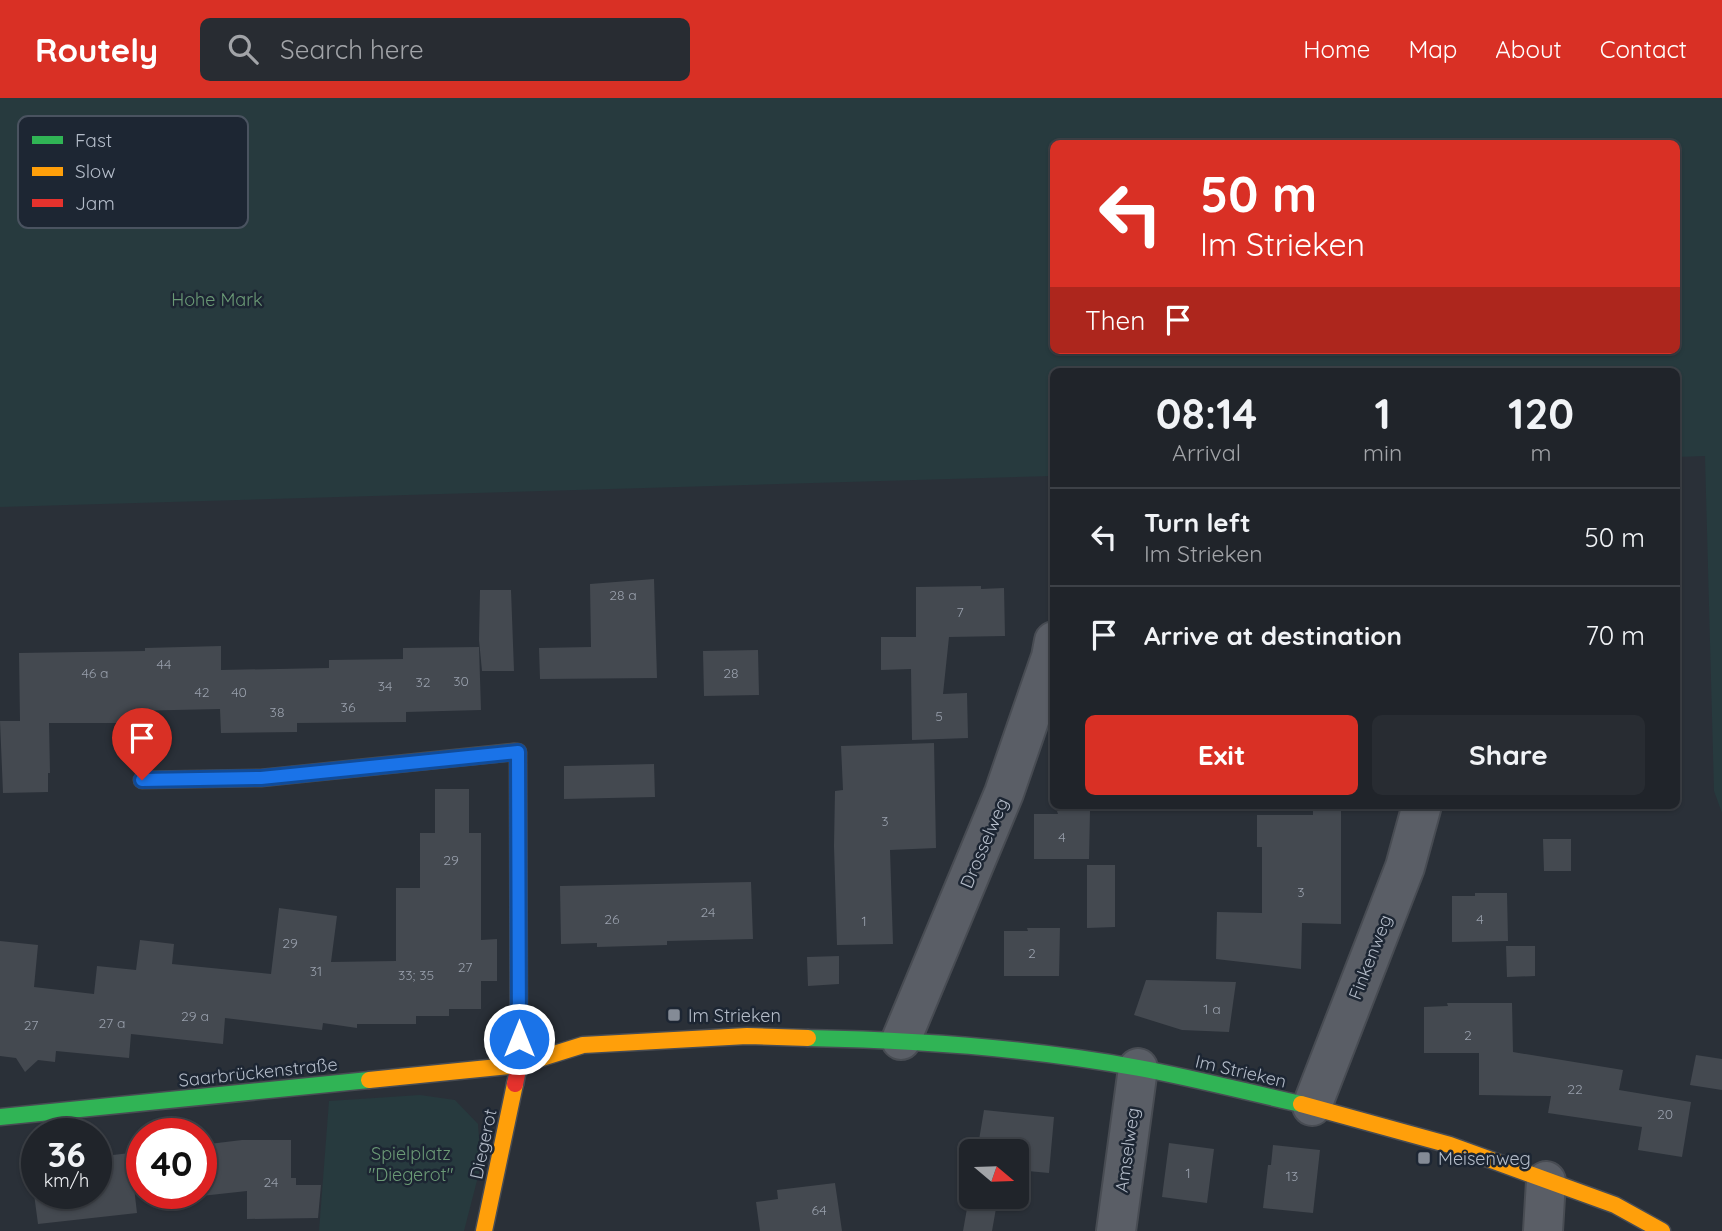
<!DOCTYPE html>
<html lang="en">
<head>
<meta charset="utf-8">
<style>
	:root { --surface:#20242a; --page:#282c32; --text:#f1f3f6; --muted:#a2a4a8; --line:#3d4147; --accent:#d93025 }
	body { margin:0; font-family:Quicksand,sans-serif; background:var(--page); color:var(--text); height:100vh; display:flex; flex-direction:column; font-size:26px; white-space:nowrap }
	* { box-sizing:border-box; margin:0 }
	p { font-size:23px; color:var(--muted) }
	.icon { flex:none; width:38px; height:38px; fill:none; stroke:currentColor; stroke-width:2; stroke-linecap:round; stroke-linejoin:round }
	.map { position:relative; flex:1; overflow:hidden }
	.drawer { position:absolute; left:1050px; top:270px; width:630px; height:441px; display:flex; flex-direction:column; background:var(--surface); border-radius:10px; box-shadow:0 2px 5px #0004,0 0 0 2px var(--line) }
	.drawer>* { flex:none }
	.top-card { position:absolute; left:1050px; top:42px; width:630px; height:214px; border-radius:10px; box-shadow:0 2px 5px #0004,0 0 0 2px var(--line); background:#d93025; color:#fff; overflow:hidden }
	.needle { width:46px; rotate:109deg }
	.fabs { position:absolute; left:959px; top:1041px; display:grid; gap:14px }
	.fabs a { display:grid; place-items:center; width:70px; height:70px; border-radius:10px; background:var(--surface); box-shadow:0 2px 5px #0004,0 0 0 2px var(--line); font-size:35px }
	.speed { position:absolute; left:21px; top:1020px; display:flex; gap:14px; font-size:35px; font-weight:700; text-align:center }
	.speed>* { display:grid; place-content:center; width:91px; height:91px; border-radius:50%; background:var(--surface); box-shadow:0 2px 5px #0004,0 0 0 2px var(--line); line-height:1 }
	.speed small { font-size:18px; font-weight:400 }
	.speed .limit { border:10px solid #d22; background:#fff; color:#111 }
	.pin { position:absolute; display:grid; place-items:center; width:60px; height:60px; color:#fff; margin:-72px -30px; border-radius:50% 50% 50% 0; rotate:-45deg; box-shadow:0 0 7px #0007 }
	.pin .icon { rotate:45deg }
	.me { position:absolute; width:77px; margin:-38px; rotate:0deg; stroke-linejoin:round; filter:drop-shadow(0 0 5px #0008) }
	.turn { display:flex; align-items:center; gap:24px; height:147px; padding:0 35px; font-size:32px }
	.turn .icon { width:91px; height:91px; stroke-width:2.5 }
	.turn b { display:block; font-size:49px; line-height:60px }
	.then { display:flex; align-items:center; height:66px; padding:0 35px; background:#0003; gap:14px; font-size:26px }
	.eta { display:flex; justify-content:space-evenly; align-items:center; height:119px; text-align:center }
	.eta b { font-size:42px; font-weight:800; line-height:49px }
	.action { display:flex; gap:14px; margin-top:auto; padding:14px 35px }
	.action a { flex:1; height:80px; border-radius:10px; background:var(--accent); color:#fff; font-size:28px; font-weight:800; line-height:80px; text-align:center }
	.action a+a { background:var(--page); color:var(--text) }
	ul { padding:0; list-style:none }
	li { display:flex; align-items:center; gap:21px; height:98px; padding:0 35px; border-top:2px solid var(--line) }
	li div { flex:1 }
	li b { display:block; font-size:26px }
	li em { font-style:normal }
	header { display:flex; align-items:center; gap:42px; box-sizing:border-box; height:98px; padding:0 35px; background:var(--accent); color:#fff }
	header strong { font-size:33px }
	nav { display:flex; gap:38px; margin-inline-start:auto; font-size:24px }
	.search { width:490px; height:63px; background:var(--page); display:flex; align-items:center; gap:18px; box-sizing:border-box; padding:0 24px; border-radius:10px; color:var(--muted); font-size:26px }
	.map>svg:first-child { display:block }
</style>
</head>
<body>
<header>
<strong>Routely</strong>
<div class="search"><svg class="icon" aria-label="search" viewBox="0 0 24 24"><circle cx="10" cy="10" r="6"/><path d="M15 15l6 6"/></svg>Search here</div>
<nav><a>Home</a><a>Map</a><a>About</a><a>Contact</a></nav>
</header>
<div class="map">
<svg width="1722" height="1133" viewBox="0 0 1722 1133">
	<rect width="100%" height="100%" fill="#2a3038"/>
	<!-- green -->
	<path fill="#273a3e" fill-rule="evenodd" d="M0 0H1722V715L1714 693 1705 358 1677 359 1676 273H1054L1053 378 0 409ZM1054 46H1676V252H1054Z
		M420 997 455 1002 478 1026 481 1067 464 1133H319L329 1003Z"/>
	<!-- building -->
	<path fill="#444950" d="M654 481 657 580 540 581 539 550 591 549 590 486Z
		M981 488V491L1004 490 1005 538 949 539 943 596 967 595 968 640 912 642 911 571 881 572V539H916V489Z
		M480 492H511L514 573H482L479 542Z
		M221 548V572L329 570V562L403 561V550L479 549 481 612 406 614V624L297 625V634L221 635 220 611 129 613V625H49L50 675H48V694L3 695 0 623H20L19 555 145 553V550Z
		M758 552 759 597 704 598 703 553Z
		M934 645 936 750 890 752 893 846 837 847 834 748 835 693 843 692 841 648Z
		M654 666 655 699 564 701V668Z
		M435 691H469V735H481V842L497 841V883H481V911H449V918H416V926H357V930L323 925 322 932 225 920 223 946 131 936 129 960 56 953 55 964 38 962 25 974 16 960 0 958V843L38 847 34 889 94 896 97 868 136 872 140 842 174 846 172 866 271 876 279 810 337 818 331 864 396 863V790H420V735H435Z
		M1313 707H1341V826L1302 825 1301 871 1216 861 1217 814 1262 815V749H1257V717H1313Z
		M1057 713H1090L1089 761H1034V716H1058Z
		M1543 741H1571V773H1544Z
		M1087 767H1115V829L1087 830Z
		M751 784 753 841 667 843V847L597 849V845L561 846 560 788Z
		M1475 795H1507L1508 843 1452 844V798H1475Z
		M1027 830H1060L1059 878H1004V833H1028Z
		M1506 848H1535V878L1507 879Z
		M839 858V886L808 888 807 859Z
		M1146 882 1236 884 1229 934 1182 932 1134 917Z
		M1447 905H1512L1513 954 1623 972 1619 992 1691 1004 1682 1059 1638 1052 1642 1029 1548 1015 1551 998 1479 997V955H1424V909L1448 908Z
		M1696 957 1722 961V992L1690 987Z
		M984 1012 1054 1019 1049 1075 1017 1072V1054H977Z
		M242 1042H291V1080H296V1087H321L318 1120 247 1121V1093L201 1098V1047Z
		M1169 1045 1214 1051 1207 1105 1162 1099Z
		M1273 1047 1320 1052 1313 1115 1263 1110 1268 1067H1271Z
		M130 1055 137 1115 38 1126 34 1096H96V1059Z
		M835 1085 842 1133H760L756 1104 778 1101 777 1092Z
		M971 1088V1099H998L992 1133H963Z"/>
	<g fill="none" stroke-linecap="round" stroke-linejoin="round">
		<defs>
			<path id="street" d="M901 942 1004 695 1051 559 1054 543
				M1312 1008 1405 769 1422 707
				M1116 1133 1138 970
				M1543 1133 1546 1083"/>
			<path id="fast" d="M142 682 261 680 514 654
				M808 940C919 942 1030 950 1139 970 1193 980 1247 994 1301 1006
				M0 1019 369 982"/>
			<path id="slow" d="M369 982 519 967 583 947 747 938 808 940
				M1301 1006 1450 1047 1615 1107 1662 1133
				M484 1133 515 986"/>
			<path id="jam" d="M514 654H518L519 967 515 986"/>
		</defs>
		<!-- street casing -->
		<use href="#street" stroke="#484c53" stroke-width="42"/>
		<!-- fast casing -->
		<use href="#fast" stroke="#484c53" stroke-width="19"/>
		<!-- slow casing -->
		<use href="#slow" stroke="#484c53" stroke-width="19"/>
		<!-- jam casing -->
		<use href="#jam" stroke="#484c53" stroke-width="19"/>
		<!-- street -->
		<use href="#street" stroke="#5a5e66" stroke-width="38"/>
		<!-- fast -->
		<use href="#fast" stroke="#30b455" stroke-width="16"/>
		<!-- slow -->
		<use href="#slow" stroke="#ff9f0a" stroke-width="16"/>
		<!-- jam -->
		<use href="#jam" stroke="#e5322d" stroke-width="16"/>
	</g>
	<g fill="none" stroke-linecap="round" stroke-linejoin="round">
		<defs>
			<path id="route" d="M142 682 261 680 518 654 519 941"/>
		</defs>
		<!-- route casing -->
		<use href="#route" stroke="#114b97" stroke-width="18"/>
		<!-- route -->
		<use href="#route" stroke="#1a73e8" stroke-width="12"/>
	</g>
	<!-- markers -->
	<g fill="#848b96" stroke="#1d2633" stroke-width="2.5">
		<rect x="667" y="910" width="14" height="14" rx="3.5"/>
		<rect x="1417" y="1053" width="14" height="14" rx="3.5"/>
	</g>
	<g text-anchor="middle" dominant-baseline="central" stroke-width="5" stroke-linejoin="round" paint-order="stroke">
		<!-- number labels -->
		<g font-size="14" fill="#989fab">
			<text x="623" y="497">28 a</text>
			<text x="960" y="514">7</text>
			<text x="164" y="566">44</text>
			<text x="95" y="575">46 a</text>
			<text x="731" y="575">28</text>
			<text x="461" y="583">30</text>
			<text x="423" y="584">32</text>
			<text x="385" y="588">34</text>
			<text x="202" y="594">42</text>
			<text x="239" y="594">40</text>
			<text x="348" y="609">36</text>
			<text x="277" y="614">38</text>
			<text x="939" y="618">5</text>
			<text x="885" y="723">3</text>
			<text x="1062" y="739">4</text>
			<text x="451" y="762">29</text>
			<text x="1301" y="794">3</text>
			<text x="708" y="814">24</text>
			<text x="612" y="821">26</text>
			<text x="1480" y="821">4</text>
			<text x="864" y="823">1</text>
			<text x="290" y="845">29</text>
			<text x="1032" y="855">2</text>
			<text x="465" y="869">27</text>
			<text x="316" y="873">31</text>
			<text x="416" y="877">33; 35</text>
			<text x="1212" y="911">1 a</text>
			<text x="195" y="918">29 a</text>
			<text x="112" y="925">27 a</text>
			<text x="31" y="927">27</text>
			<text x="1468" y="937">2</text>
			<text x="1575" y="991">22</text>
			<text x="1665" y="1016">20</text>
			<text x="1188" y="1075">1</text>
			<text x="1292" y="1078">13</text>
			<text x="271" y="1084">24</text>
			<text x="819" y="1112">64</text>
		</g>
		<!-- park labels -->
		<g font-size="18" fill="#6b9a76" stroke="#1d2633">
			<text x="217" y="201">Hohe Mark</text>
			<text x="411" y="1055">Spielplatz<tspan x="411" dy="21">"Diegerot"</tspan></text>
		</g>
		<!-- street labels -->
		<g font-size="18" fill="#b4bcc9" stroke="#1d2633">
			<text transform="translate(984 745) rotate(-67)">Drosselweg</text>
			<text transform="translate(1370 859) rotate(-69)">Finkenweg</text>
			<text transform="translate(1241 973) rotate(13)">Im Strieken</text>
			<text transform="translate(258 974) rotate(-6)">Saarbrückenstraße</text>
			<text transform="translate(483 1046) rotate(-78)">Diegerot</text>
			<text transform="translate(1127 1052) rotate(-82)">Amselweg</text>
		</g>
		<!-- poi labels -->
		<g font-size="18" fill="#b4bcc9" stroke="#1d2633" text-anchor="start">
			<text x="688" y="917">Im Strieken</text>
			<text x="1438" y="1060">Meisenweg</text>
		</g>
	</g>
	<!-- legend -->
	<rect x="18" y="18" width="230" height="112" rx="10" fill="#1d2633" stroke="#4a5360" stroke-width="2"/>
	<rect x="32" y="38" width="31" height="8" fill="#30b455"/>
	<rect x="32" y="69" width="31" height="9" fill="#ff9f0a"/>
	<rect x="32" y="101" width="31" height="8" fill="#e5322d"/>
	<g font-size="19" fill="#b4bcc9">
		<text x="75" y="49">Fast</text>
		<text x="75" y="80">Slow</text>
		<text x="75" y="112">Jam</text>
	</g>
</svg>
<div class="fabs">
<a><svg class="needle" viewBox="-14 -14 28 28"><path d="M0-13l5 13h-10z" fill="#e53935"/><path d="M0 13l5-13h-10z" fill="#a2a4a8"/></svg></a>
</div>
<div class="speed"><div>36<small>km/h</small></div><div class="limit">40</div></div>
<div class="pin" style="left:142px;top:682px;background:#d93025"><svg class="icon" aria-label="arrive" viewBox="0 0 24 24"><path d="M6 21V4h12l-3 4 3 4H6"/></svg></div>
<svg class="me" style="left:519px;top:941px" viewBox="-20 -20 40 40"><circle r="17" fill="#1a73e8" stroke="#fff" stroke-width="3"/><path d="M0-11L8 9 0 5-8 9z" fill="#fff"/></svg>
<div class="top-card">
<div class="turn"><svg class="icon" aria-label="left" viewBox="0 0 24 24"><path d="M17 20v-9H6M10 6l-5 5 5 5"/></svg><div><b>50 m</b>Im Strieken</div></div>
<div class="then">Then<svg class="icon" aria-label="arrive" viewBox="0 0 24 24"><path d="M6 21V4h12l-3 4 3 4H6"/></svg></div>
</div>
<section class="drawer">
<div class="eta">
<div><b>08:14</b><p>Arrival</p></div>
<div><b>1</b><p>min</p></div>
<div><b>120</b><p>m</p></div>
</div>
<ul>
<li><svg class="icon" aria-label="left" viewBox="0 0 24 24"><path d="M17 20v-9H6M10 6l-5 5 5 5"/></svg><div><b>Turn left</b><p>Im Strieken</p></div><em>50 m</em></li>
<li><svg class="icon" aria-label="arrive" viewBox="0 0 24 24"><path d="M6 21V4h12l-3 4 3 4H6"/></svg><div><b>Arrive at destination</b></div><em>70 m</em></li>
</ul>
<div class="action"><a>Exit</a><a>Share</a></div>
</section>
</div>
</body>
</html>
